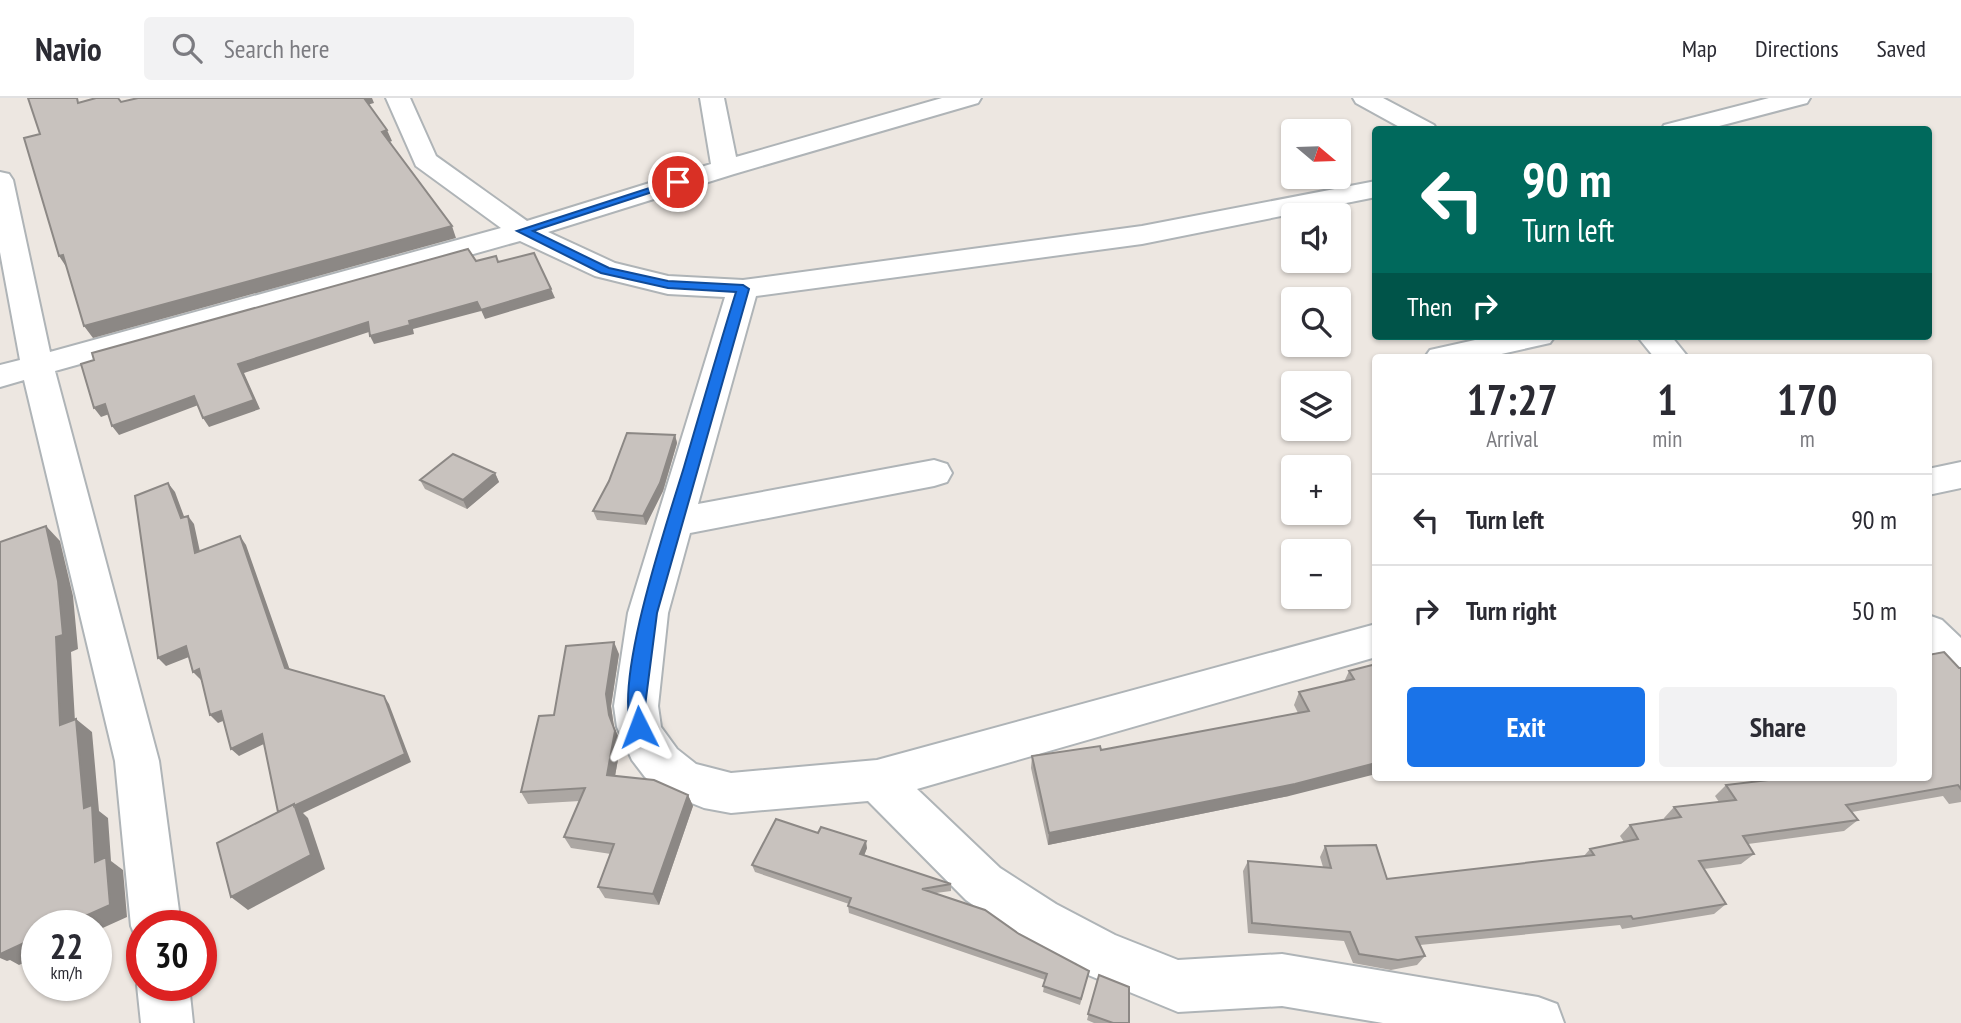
<!DOCTYPE html>
<html lang="en">
<head>
<meta charset="utf-8">
<style>
	:root { --surface:#fff; --page:#f2f2f3; --text:#2b2b33; --muted:#7c7c81; --line:#e1e1e2; --accent:#1a73e8 }
	body { margin:0; font-family:"PT Sans Narrow",sans-serif; background:var(--page); color:var(--text); height:100vh; display:flex; flex-direction:column; font-size:26px; white-space:nowrap }
	* { box-sizing:border-box; margin:0 }
	p { font-size:23px; color:var(--muted) }
	.icon { flex:none; width:38px; height:38px; fill:none; stroke:currentColor; stroke-width:2; stroke-linecap:round; stroke-linejoin:round }
	.map { position:relative; flex:1; overflow:hidden }
	.details { position:absolute; left:1372px; top:256px; width:560px; height:427px; display:flex; flex-direction:column; background:var(--surface); border-radius:7px; box-shadow:0 2px 5px #0004 }
	.details>* { flex:none }
	.hud { position:absolute; left:1372px; top:28px; width:560px; height:214px; border-radius:7px; box-shadow:0 2px 5px #0004; background:#00695c; color:#fff; overflow:hidden }
	.needle { width:46px; rotate:109deg }
	.fabs { position:absolute; left:1281px; top:21px; display:grid; gap:14px }
	.fabs a { display:grid; place-items:center; width:70px; height:70px; border-radius:7px; background:var(--surface); box-shadow:0 2px 5px #0004; font-size:35px }
	.speed { position:absolute; left:21px; top:812px; display:flex; gap:14px; font-size:35px; font-weight:700; text-align:center }
	.speed>* { display:grid; place-content:center; width:91px; height:91px; border-radius:50%; background:var(--surface); box-shadow:0 2px 5px #0004; line-height:1 }
	.speed small { font-size:18px; font-weight:400 }
	.speed .limit { border:10px solid #d22; background:#fff; color:#111 }
	.pin { position:absolute; display:grid; place-items:center; width:60px; height:60px; color:#fff; margin:-30px; border:4px solid #fff; border-radius:50%; box-shadow:0 2px 7px #0007 }
	.me { position:absolute; width:77px; margin:-38px; rotate:357deg; stroke-linejoin:round; filter:drop-shadow(0 0 5px #0008) }
	.turn { display:flex; align-items:center; gap:24px; height:147px; padding:0 35px; font-size:32px }
	.turn .icon { width:91px; height:91px; stroke-width:2.5 }
	.turn b { display:block; font-size:49px; line-height:60px }
	.then { display:flex; align-items:center; height:66px; padding:0 35px; background:#0003; gap:14px; font-size:26px }
	.eta { display:flex; justify-content:space-evenly; align-items:center; height:119px; text-align:center }
	.eta b { font-size:42px; font-weight:700; line-height:49px }
	.action { display:flex; gap:14px; margin-top:auto; padding:14px 35px }
	.action a { flex:1; height:80px; border-radius:7px; background:var(--accent); color:#fff; font-size:28px; font-weight:700; line-height:80px; text-align:center }
	.action a+a { background:var(--page); color:var(--text) }
	ul { padding:0; list-style:none }
	li { display:flex; align-items:center; gap:21px; height:91px; padding:0 35px; border-top:2px solid var(--line) }
	li div { flex:1 }
	li b { display:block; font-size:26px }
	li em { font-style:normal }
	header { display:flex; align-items:center; gap:42px; box-sizing:border-box; height:98px; padding:0 35px; background:var(--surface); border-bottom:2px solid var(--line) }
	header strong { font-size:33px }
	nav { display:flex; gap:38px; margin-inline-start:auto; font-size:24px }
	.search { width:490px; height:63px; background:var(--page); display:flex; align-items:center; gap:18px; box-sizing:border-box; padding:0 24px; border-radius:7px; color:var(--muted); font-size:26px }
	.map>svg:first-child { display:block }
</style>
</head>
<body>
<header>
<strong>Navio</strong>
<div class="search"><svg class="icon" aria-label="search" viewBox="0 0 24 24"><circle cx="10" cy="10" r="6"/><path d="M15 15l6 6"/></svg>Search here</div>
<nav><a>Map</a><a>Directions</a><a>Saved</a></nav>
</header>
<div class="map">
<svg width="1961" height="925" viewBox="0 0 1961 925">
	<rect width="100%" height="100%" fill="#ede7e1"/>
	<g fill="none" stroke-linecap="round" stroke-linejoin="round">
		<defs>
			<path id="street" d="M386 0H410L436 58 527 123 711 66 700 0H724L736 59 942 0H981L978 5 734 76 548 134 615 165 668 178 743 182 1142 128 1376 83V99L1142 146 756 198 698 406 934 362 947 366 952 375 947 384 934 388 690 435 668 515 658 608 661 629 677 651 696 666 731 675 877 662 1376 526V559L917 691 1000 770 1056 806 1115 837 1178 862 1282 856 1538 899 1557 906 1564 925H1383L1282 908 1178 914 1081 874 1020 840 966 802 868 703 731 715 704 710 664 694 645 679 632 662 617 629 614 608 628 515 725 199 668 196 595 178 520 143 55 273 159 663 181 828H142V847L138 845 131 828 115 663 24 282 0 289V267L20 262 0 154V74L9 76 13 82 50 254 501 130 416 68Z
				M1353 0H1383L1434 27 1437 32H1405L1356 5Z
				M1769 0H1810L1807 5 1704 32H1661L1664 27Z
				M1493 238H1555L1550 245 1488 259H1425L1430 252Z
				M1637 238H1671L1688 259H1654Z
				M1961 364V390L1928 397V371Z
				M1928 517 1942 522 1961 540V584L1946 579 1928 560Z
				M142 876V887H189L193 925H141L137 887Z"/>
		</defs>
		<!-- street casing -->
		<use href="#street" stroke="#afb4b7" stroke-width="4"/>
		<!-- street -->
		<use href="#street" fill="#fff" fill-rule="evenodd"/>
	</g>
	<!-- wall -->
	<path fill="#aca7a3" d="M675 337 677 345 663 393 646 427 597 422 593 413Z
		M495 375 499 384 467 411 425 391 420 382Z
		M619 556 611 608 614 629 621 645 615 678 688 697 693 708 659 807 605 800 598 789 611 756 571 750 564 739 580 703 528 706 521 694 554 617Z
		M1376 566 1289 698 1048 747 1031 670 1032 658 1101 652 1298 615 1294 607 1299 594 1344 584 1349 573Z
		M1959 570H1961V704L1949 706 1943 698 1852 714 1858 722 1844 733 1748 746 1754 756 1741 766 1704 771 1726 806 1714 816 1622 831 1620 827 1420 847 1425 858 1417 867 1391 872 1353 865 1344 843 1248 835 1243 773 1248 763 1323 769 1320 759 1325 748 1387 781 1583 759 1590 751 1624 744 1620 738 1630 727 1665 722 1664 720 1674 709 1719 704 1715 698 1726 687 1751 684 1747 679H1928Z
		M867 750 864 757 951 786V793L936 795 1019 836 1089 873 1080 907 1043 894 1045 882 849 815 848 808 849 806 755 774 752 767Z
		M1099 877 1129 925H1094L1087 922Z"/>
	<!-- shaded-wall -->
	<path fill="#8c8885" d="M363 0H372L374 5 367 7Z
		M387 32 392 43 387 45 382 34Z
		M452 128 456 140 93 240 84 228Z
		M63 157 67 170 59 158Z
		M551 191 555 200 485 221 481 212Z
		M477 204 481 213 413 231 414 236 374 246 370 238 409 223Z
		M368 224 372 233 244 275 260 311 209 329 203 320 238 266Z
		M194 298 201 306 119 337 112 328Z
		M105 306 112 315 101 319 94 310Z
		M675 337 677 345 663 393 646 427 643 418Z
		M495 375 499 384 467 411 463 402Z
		M168 385 175 394 188 429 181 420Z
		M188 418 194 426 202 463 195 455Z
		M46 428 60 443 73 498 78 551 71 554 76 641 60 627Z
		M240 438 246 447 292 578 285 570Z
		M614 544 619 556 611 608 614 629 621 645 613 689 607 677 609 617 606 596Z
		M186 548 194 557 166 568 158 560Z
		M199 571 207 580 201 582 193 574Z
		M384 598 389 606 411 664 303 715 308 720 325 771 248 812 231 799 278 716Z
		M221 613 228 621 218 625 210 617Z
		M76 621 92 634 99 713 108 720 111 763 123 772 127 819 96 833V828H63L95 764 84 710Z
		M262 636 270 643 239 658 231 651Z
		M1376 665V676L1289 698 1048 747 1049 735Z
		M688 697 693 708 659 807 653 796Z
		M866 743 867 750 862 763 860 756Z
		M37 839V859L19 867 10 862 7 863 0 860V848Z"/>
	<!-- building -->
	<path fill="#c8c2be" stroke="#8c8885" stroke-width="2" d="M28 0H77L78 5 96 0H118L121 4 138 0H364L387 32 382 34 452 128 84 228 63 157 59 158 24 40 40 36Z
		M468 151 476 163 496 158 498 164 534 155 551 191 481 212 477 204 409 223 410 227 370 238 368 224 238 266 254 302 203 320 194 298 112 328 105 306 94 310 81 266 94 262 92 255Z
		M627 335 675 337 660 385 643 418 593 413 609 383Z
		M453 356 495 375 463 402 420 382Z
		M168 385 181 420 188 418 195 455 240 438 285 570 384 598 405 656 294 708V706L278 714 262 636 231 651 221 613 210 617 199 571 193 574 186 548 158 560 135 398Z
		M46 428 58 483 63 537 56 539 60 627 76 621 84 710 92 707 95 764 106 759 110 807 63 828H37V839L0 856V444Z
		M614 544 606 596 609 617 615 633 607 677 654 682 688 697 653 796 598 789 614 746 564 739 585 690 521 694 539 618 554 617 566 548Z
		M1944 554 1959 570H1961V691L1958 687 1846 707 1858 722 1743 738 1754 756 1699 763 1726 806 1633 821 1631 818 1416 839 1425 858 1398 862 1359 856 1350 834 1252 825 1248 763 1331 770 1325 748 1376 747 1387 781 1594 757 1590 751 1638 741 1630 727 1681 719 1674 709 1736 702 1726 687 1769 682 1767 679H1928V557Z
		M1376 566V665L1295 686 1049 735 1032 658 1100 648 1101 652 1309 613 1299 594 1354 581 1349 573Z
		M294 706 311 757 231 799 217 745Z
		M776 721 818 735 821 729 866 743 860 756 951 786 922 791 985 812 1019 836 1089 873 1081 901 1043 888 1047 876 848 808 851 800 752 767Z
		M1099 877 1129 889V925H1113L1088 916Z"/>
	<!-- route -->
	<path fill="#1a73e8" stroke="#114b97" stroke-width="2" d="M674 82 683 84 533 133 609 170 668 183 743 187 749 191 657 515 645 608 648 629 646 634 639 636 633 634C611 588 668 422 684 369 701 311 718 252 736 194L668 190 601 175 517 133Z"/>
</svg>
<div class="fabs">
<a><svg class="needle" viewBox="-14 -14 28 28"><path d="M0-13l5 13h-10z" fill="#e53935"/><path d="M0 13l5-13h-10z" fill="#7c7c81"/></svg></a>
<a><svg class="icon" aria-label="sound" viewBox="0 0 24 24"><path d="M4 9h4l5-4v14l-5-4H4zM17 9q2 3 0 6"/></svg></a>
<a><svg class="icon" aria-label="search" viewBox="0 0 24 24"><circle cx="10" cy="10" r="6"/><path d="M15 15l6 6"/></svg></a>
<a><svg class="icon" aria-label="layers" viewBox="0 0 24 24"><path d="M12 4l9 5-9 5-9-5zM3 14l9 5 9-5"/></svg></a>
<a>+</a>
<a>−</a>
</div>
<div class="speed"><div>22<small>km/h</small></div><div class="limit">30</div></div>
<div class="pin" style="left:678px;top:84px;background:#d93025"><svg class="icon" aria-label="arrive" viewBox="0 0 24 24"><path d="M6 21V4h12l-3 4 3 4H6"/></svg></div>
<svg class="me" style="left:639px;top:629px" viewBox="-20 -20 40 40"><path d="M0-17L14 15 0 8-14 15z" fill="#1a73e8" stroke="#fff" stroke-width="4"/></svg>
<div class="hud">
<div class="turn"><svg class="icon" aria-label="left" viewBox="0 0 24 24"><path d="M17 20v-9H6M10 6l-5 5 5 5"/></svg><div><b>90 m</b>Turn left</div></div>
<div class="then">Then<svg class="icon" aria-label="right" viewBox="0 0 24 24"><path d="M7 20v-9h11M14 6l5 5-5 5"/></svg></div>
</div>
<section class="details">
<div class="eta">
<div><b>17:27</b><p>Arrival</p></div>
<div><b>1</b><p>min</p></div>
<div><b>170</b><p>m</p></div>
</div>
<ul>
<li><svg class="icon" aria-label="left" viewBox="0 0 24 24"><path d="M17 20v-9H6M10 6l-5 5 5 5"/></svg><div><b>Turn left</b></div><em>90 m</em></li>
<li><svg class="icon" aria-label="right" viewBox="0 0 24 24"><path d="M7 20v-9h11M14 6l5 5-5 5"/></svg><div><b>Turn right</b></div><em>50 m</em></li>
</ul>
<div class="action"><a>Exit</a><a>Share</a></div>
</section>
</div>
</body>
</html>
